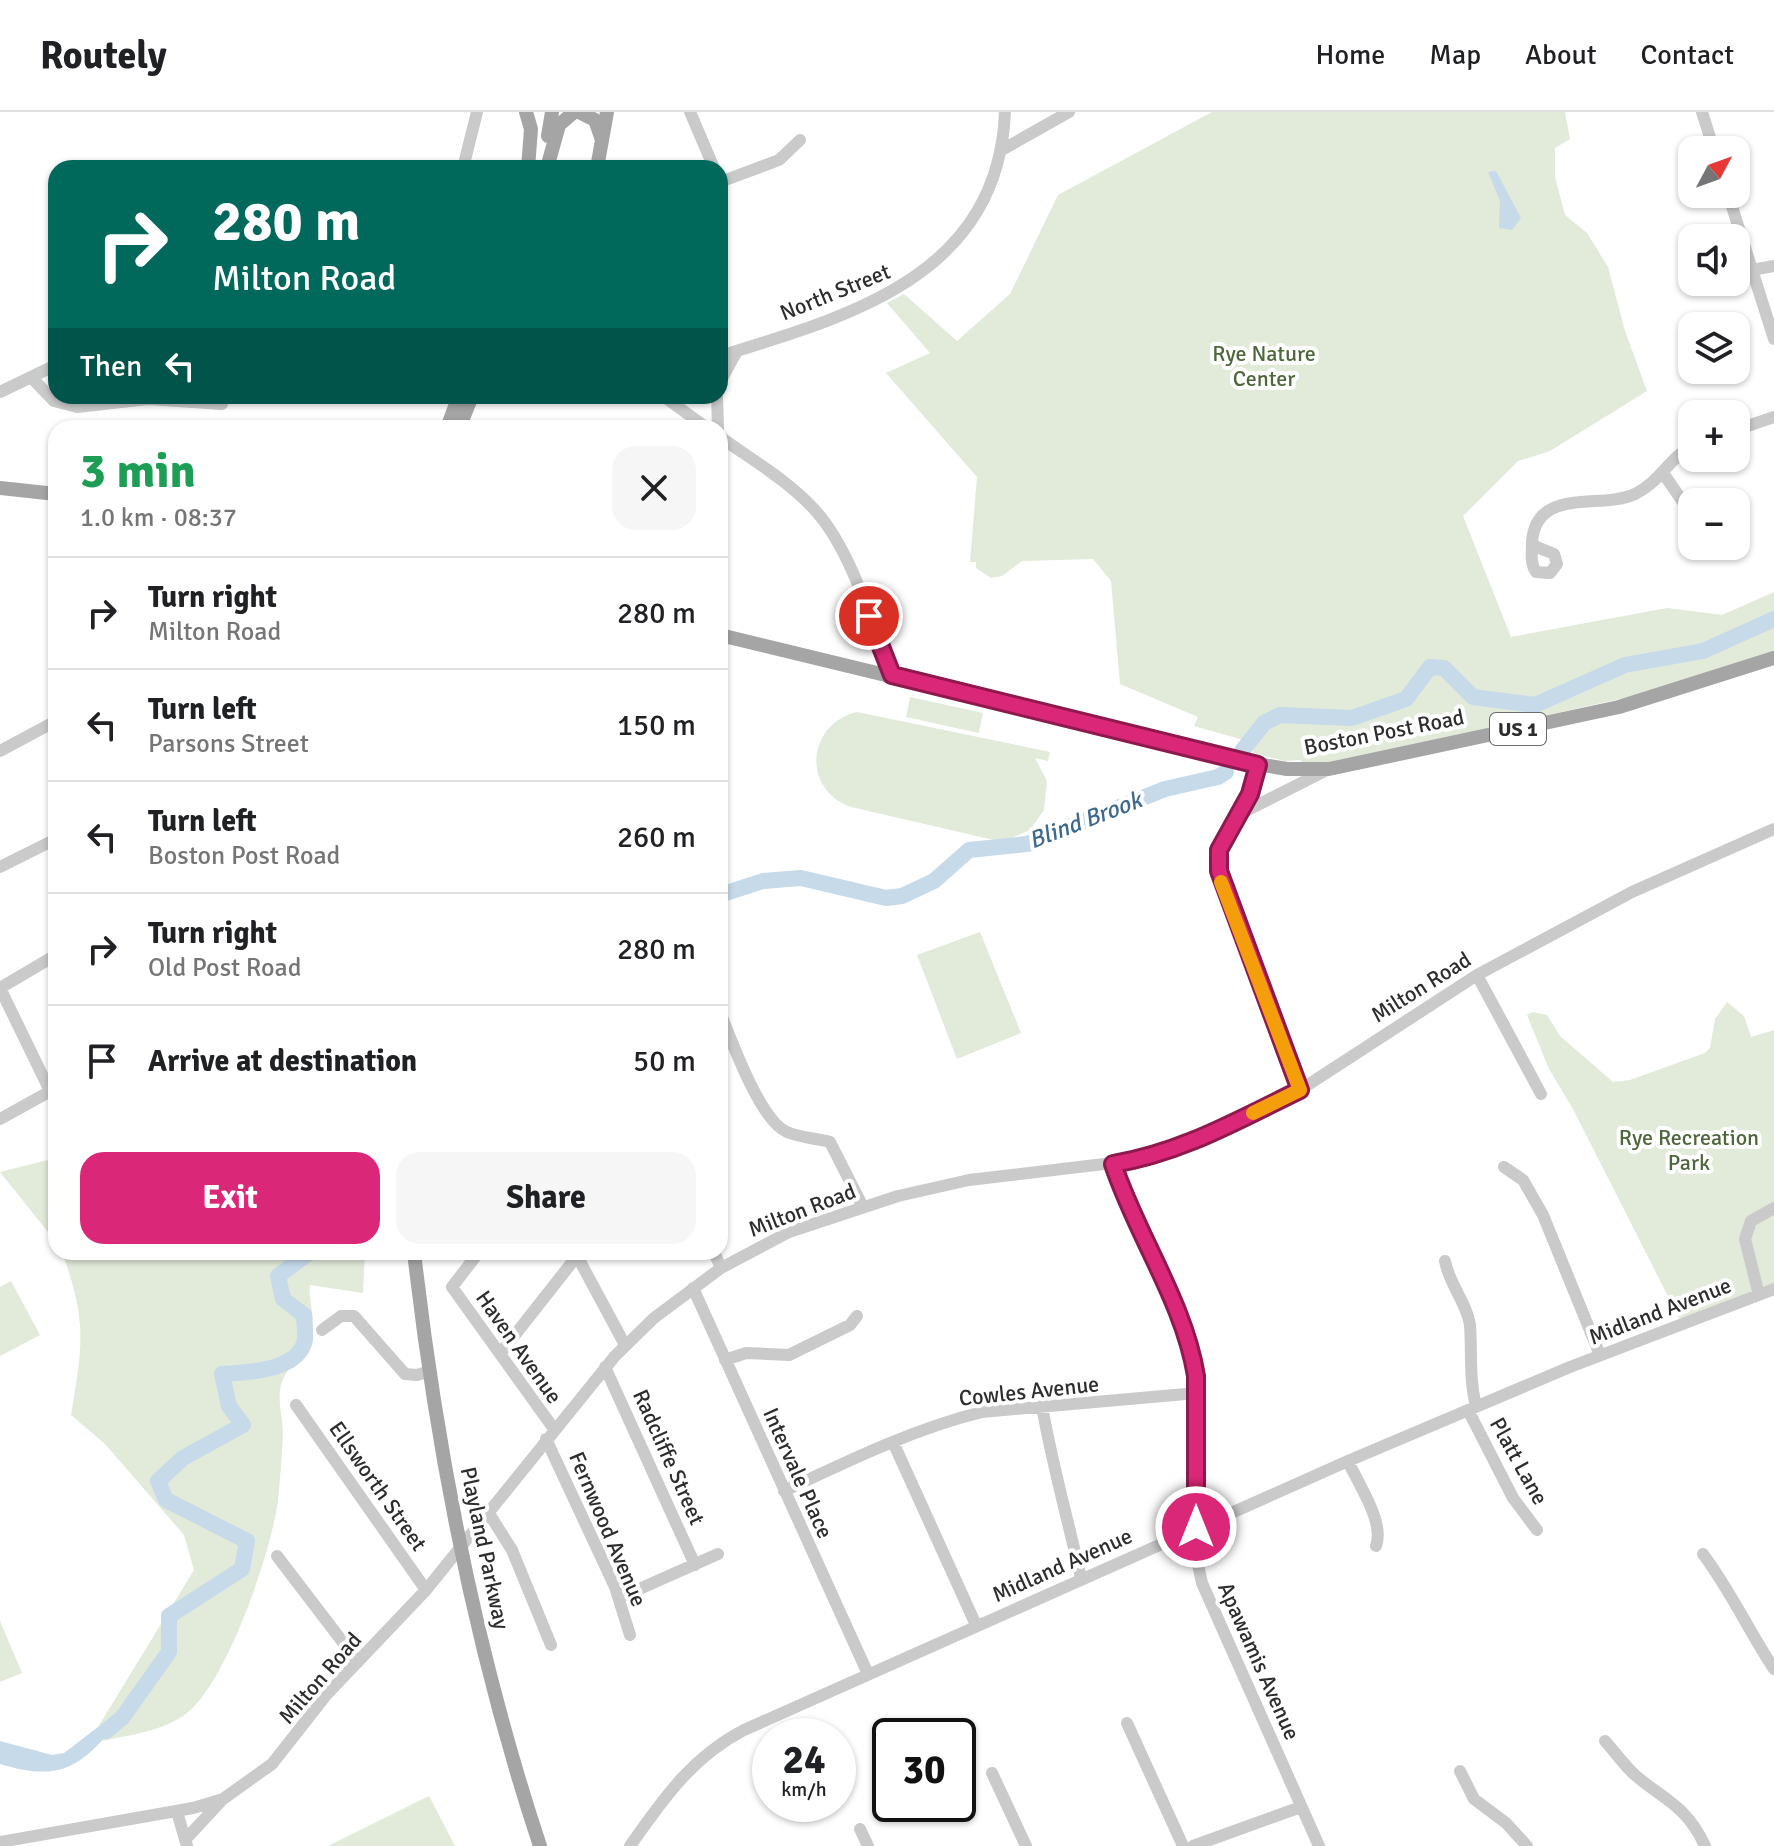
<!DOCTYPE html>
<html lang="en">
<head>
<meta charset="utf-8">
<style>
	:root { --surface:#fff; --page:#f6f6f6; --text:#202124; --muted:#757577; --line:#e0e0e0; --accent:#db2777 }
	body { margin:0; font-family:Signika,sans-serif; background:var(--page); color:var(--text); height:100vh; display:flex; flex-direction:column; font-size:30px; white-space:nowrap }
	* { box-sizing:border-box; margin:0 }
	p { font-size:26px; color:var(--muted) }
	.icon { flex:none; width:44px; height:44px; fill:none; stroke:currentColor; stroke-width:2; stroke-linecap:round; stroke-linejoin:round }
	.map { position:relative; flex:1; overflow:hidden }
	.panel { position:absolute; left:48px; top:308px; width:680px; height:840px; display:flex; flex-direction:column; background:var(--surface); border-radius:24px; box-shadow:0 2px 6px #0004 }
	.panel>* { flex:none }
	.guide { position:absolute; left:48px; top:48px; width:680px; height:244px; border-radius:24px; box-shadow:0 2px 6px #0004; background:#00695c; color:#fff; overflow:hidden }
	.needle { width:52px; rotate:49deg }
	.tools { position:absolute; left:1678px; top:24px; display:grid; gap:16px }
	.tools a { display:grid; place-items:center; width:72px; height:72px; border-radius:16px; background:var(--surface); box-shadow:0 2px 6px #0004; font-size:40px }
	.speed { position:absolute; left:752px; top:1606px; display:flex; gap:16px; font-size:40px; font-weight:700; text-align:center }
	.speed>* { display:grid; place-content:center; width:104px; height:104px; border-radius:50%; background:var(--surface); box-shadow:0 2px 6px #0004; line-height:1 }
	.speed small { font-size:20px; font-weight:400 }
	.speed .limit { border:4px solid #111; border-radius:12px; background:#fff; color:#111 }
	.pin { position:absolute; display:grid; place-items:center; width:68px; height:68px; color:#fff; margin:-34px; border:4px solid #fff; border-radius:50%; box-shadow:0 2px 8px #0007 }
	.me { position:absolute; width:88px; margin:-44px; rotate:0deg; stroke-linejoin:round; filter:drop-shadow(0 0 6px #0008) }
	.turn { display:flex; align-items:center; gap:28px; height:168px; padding:0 32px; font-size:36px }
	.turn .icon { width:104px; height:104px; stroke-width:2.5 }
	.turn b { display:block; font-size:56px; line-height:68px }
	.then { display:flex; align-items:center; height:76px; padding:0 32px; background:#0003; gap:16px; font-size:30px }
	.round { display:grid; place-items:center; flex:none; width:84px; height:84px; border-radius:24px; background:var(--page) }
	.overview { display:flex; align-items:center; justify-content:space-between; height:136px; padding:0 32px }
	h1 { font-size:48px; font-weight:700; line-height:60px; color:#1e9e55 }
	.button { display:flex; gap:16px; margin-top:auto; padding:16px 32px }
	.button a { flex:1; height:92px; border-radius:24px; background:var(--accent); color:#fff; font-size:32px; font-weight:700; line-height:92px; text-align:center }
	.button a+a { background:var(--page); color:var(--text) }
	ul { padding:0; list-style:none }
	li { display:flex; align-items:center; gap:24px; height:112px; padding:0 32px; border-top:2px solid var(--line) }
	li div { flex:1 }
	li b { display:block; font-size:30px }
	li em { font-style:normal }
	header { display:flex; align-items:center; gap:48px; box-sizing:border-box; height:112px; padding:0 40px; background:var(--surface); border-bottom:2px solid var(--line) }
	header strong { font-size:38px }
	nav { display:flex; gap:44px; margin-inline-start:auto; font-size:28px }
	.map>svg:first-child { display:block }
</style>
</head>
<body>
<header>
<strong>Routely</strong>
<nav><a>Home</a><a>Map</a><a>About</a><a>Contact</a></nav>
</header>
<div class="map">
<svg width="1774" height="1734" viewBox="0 0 1774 1734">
	<rect width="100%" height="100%" fill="#fff"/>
	<!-- green -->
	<path fill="#e2eada" d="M1212 0H1565L1570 27 1555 36V65L1565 103 1587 121 1608 155 1625 219 1647 279 1550 339 1518 349 1463 404 1511 525 1667 496 1722 503 1774 480V539L1660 578 1342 649 1305 653 1300 648 1285 649 1253 641 1254 631 1194 614 1198 605 1120 572 1111 469 1093 447 1022 449 1002 464 991 466 976 456V450H970L977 365 886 261 930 241 887 191 904 182 957 229 1010 182 1058 83Z
		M910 585 983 601 979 621 906 605Z
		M857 600 1050 640 1048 649 1035 646 1047 669 1044 698 1030 718 1009 727 994 728 851 695C801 677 807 612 857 600Z
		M980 820 1021 921 957 947 917 843Z
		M1727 890 1744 904 1751 925 1774 918V1171L1680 1208 1573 997 1549 957 1527 903 1533 900 1547 903 1560 924 1613 970 1630 968 1705 941 1710 936 1715 907Z
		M56 1046V1130L0 1060Z
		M62 1140H365L363 1181 310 1173C308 1189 316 1208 312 1220 306 1239 286 1255 281 1273 277 1288 283 1307 283 1322 282 1344 280 1368 278 1389 271 1440 226 1575 183 1604 158 1620 130 1623 102 1629L120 1607 98 1615 194 1458 184 1423 105 1332 71 1303C83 1231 87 1210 62 1140Z
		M11 1169 40 1223 0 1244V1175Z
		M0 1509 22 1561 0 1570Z
		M429 1684 455 1734H328Z"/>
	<!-- water -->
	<path fill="#c6daea" d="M1496 59 1521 106 1512 118 1499 116 1500 89 1488 60Z
		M122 1606C81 1654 63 1671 0 1652V1629L52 1643 64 1641 98 1615Z"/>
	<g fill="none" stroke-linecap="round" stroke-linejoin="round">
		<!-- river -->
		<path stroke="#c6daea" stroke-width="16" d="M1242 639 1264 611 1280 603 1352 606 1406 587 1430 555 1444 556 1473 585 1535 593 1625 553 1703 539 1774 507
			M720 783 763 769 801 766 886 786 902 784 934 769 969 738 1027 732 1165 677 1218 665 1226 660
			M106 1619 122 1606 169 1540V1504L242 1457 247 1429 166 1388 158 1369 183 1346 243 1313 229 1294 222 1262C246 1260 298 1260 305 1228 306 1221 304 1210 304 1203L283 1187 278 1164 310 1140"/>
		<!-- minor -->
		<path stroke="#cacaca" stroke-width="12" d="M690 0 714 56
			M1702 0 1714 38
			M1000 39 1069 0
			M463 56 477 0
			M720 70 779 48 800 28
			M1728 82 1774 227
			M1752 158 1774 154
			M720 244C850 204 998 164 1005 0
			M31 265 54 289 77 295 148 287 222 292
			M720 270 737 239
			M0 280 56 253
			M663 284 707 316
			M717 284 718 316
			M1736 318 1774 305
			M720 325C751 347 787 368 813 396 851 436 872 512 892 563
			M1663 361 1692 403
			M1532 433 1554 442 1557 452 1550 461 1536 460C1530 451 1532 441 1532 430 1536 374 1601 398 1635 382 1659 371 1669 346 1692 334
			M1699 434 1708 439 1718 434
			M0 639 56 609
			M1258 653 1245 692 1219 738V759L1300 978
			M1240 702 1329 657
			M0 755 56 727
			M1477 863 1541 982
			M0 876 50 979
			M0 876 56 843
			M720 900C731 927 760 1009 787 1020 801 1026 816 1026 830 1030L863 1095
			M0 1007 56 976
			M1113 1052C1137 1124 1184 1189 1196 1264L1197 1448 1202 1471 1319 1734
			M1504 1055 1523 1068 1543 1103 1600 1243
			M479 1140 452 1175 554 1317
			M575 1140 625 1233
			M714 1140 721 1156
			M1445 1149C1449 1172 1467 1191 1470 1213 1472 1241 1469 1267 1476 1294
			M693 1176 868 1562
			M1759 1183 1745 1127 1751 1109 1774 1096
			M322 1218 341 1204H354L405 1262 417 1263 430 1259
			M500 1242 577 1144
			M725 1248 746 1241 789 1243 850 1213 857 1204
			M605 1255 695 1453
			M296 1293 426 1478
			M1042 1294C1052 1352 1068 1408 1081 1466
			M1468 1298 1513 1386 1537 1418
			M546 1327 615 1475 630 1523
			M893 1330 976 1513
			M1348 1349C1358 1372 1385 1410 1376 1434
			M784 1379C848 1349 913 1317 982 1300L1197 1281
			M488 1400 512 1438 551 1533
			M1703 1442C1730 1478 1749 1519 1774 1557
			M277 1444 358 1550
			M619 1486 718 1442
			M1127 1611 1183 1734
			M1605 1629C1615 1640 1624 1653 1635 1663 1664 1688 1687 1694 1705 1734
			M1460 1659 1474 1687 1506 1711 1527 1734
			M992 1661 1026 1734
			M177 1700 187 1734
			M860 1717 868 1734
			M185 1728 223 1687
			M0 1730 193 1696 223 1687 272 1652 327 1582 426 1478 615 1244 654 1206 721 1156 789 1120 898 1084 969 1068 1146 1047 1194 1030 1300 978 1477 863 1632 780 1774 717
			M630 1734C663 1687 692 1645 744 1618L1348 1349 1570 1255 1774 1177
			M1193 1734 1301 1695"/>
		<!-- major -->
		<path stroke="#a5a5a5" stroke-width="14" d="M526 0 531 17 528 56
			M579 0 595 8 602 28
			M548 24 552 0
			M547 56 559 13 574 0
			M597 56 607 0
			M447 316 459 284
			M459 316 472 284
			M0 376 56 382
			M720 523 1245 650 1287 657H1329L1619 595 1774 546
			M414 1140C437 1342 476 1541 540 1734"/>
	</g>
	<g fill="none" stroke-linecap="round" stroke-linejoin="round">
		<defs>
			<path id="route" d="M869 504 892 563 1258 653 1250 682 1219 738V759L1300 978C1238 1008 1181 1041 1113 1052 1137 1124 1184 1190 1196 1264V1415"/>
		</defs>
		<!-- route casing -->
		<use href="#route" stroke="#8e194d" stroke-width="20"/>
		<!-- route -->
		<use href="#route" stroke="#db2777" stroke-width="14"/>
		<!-- slow -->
		<path stroke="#f59e0b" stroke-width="14" d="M1221 770 1300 978 1253 1001"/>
	</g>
	<g text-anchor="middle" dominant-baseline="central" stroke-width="8" stroke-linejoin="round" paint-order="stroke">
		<!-- shield labels -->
		<rect fill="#fff" stroke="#6c6c6c" stroke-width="2" x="1490" y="601" width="56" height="32" rx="6"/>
		<g font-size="20" font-weight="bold" fill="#2d2d2d">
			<text x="1518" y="617">US 1</text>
		</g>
		<!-- street labels -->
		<g font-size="22" fill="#2d2d2d" stroke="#fff">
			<text transform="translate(835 180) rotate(-22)">North Street</text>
			<text transform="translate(1384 620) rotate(-11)">Boston Post Road</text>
			<text transform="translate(1421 875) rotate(-32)">Milton Road</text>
			<text transform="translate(802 1098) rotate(-21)">Milton Road</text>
			<text transform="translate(1660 1199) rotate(-21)">Midland Avenue</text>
			<text transform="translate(519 1235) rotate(55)">Haven Avenue</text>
			<text transform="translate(1029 1279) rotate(-6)">Cowles Avenue</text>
			<text transform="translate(669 1345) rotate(66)">Radcliffe Street</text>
			<text transform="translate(1519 1349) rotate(61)">Platt Lane</text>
			<text transform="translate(798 1361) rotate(66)">Intervale Place</text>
			<text transform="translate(378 1374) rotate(55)">Ellsworth Street</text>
			<text transform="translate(608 1417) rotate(67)">Fernwood Avenue</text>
			<text transform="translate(485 1436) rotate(78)">Playland Parkway</text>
			<text transform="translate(1062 1453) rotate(-24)">Midland Avenue</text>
			<text transform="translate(1259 1549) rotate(66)">Apawamis Avenue</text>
			<text transform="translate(320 1566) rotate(-49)">Milton Road</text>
		</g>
		<!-- park labels -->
		<g font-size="22" fill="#4d673b" stroke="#fff">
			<text x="1264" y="241">Rye Nature<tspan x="1264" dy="25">Center</tspan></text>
			<text x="1689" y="1025">Rye Recreation<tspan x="1689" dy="25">Park</tspan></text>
		</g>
		<!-- water labels -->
		<g font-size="24" font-style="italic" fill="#3d698d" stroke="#fff">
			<text transform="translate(1085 708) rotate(-21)">Blind Brook</text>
		</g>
	</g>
</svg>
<div class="tools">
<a><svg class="needle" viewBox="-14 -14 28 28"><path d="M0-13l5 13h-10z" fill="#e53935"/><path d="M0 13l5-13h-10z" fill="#757577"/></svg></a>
<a><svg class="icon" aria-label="sound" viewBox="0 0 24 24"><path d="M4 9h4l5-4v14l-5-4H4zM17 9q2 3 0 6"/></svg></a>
<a><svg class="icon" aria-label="layers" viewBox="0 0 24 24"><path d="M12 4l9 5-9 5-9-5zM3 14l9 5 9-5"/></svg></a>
<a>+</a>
<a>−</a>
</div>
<div class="speed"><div>24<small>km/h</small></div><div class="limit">30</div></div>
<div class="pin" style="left:869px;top:504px;background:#d93025"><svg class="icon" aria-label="arrive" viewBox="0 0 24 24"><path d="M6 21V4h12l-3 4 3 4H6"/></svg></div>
<svg class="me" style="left:1196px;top:1415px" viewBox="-20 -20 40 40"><circle r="17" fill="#db2777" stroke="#fff" stroke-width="3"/><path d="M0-11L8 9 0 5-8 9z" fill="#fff"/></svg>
<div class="guide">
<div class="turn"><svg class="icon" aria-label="right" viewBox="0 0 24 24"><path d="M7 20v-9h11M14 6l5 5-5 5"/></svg><div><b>280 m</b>Milton Road</div></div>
<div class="then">Then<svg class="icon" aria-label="left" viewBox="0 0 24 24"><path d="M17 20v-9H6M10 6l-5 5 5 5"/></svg></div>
</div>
<section class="panel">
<div class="overview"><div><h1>3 min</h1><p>1.0 km · 08:37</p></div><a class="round"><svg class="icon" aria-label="close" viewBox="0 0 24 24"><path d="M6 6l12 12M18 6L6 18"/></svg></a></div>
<ul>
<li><svg class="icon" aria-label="right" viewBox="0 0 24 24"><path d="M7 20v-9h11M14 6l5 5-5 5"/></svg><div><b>Turn right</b><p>Milton Road</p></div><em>280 m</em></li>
<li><svg class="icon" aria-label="left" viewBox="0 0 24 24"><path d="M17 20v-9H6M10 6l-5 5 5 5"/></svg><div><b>Turn left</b><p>Parsons Street</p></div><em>150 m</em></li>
<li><svg class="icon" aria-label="left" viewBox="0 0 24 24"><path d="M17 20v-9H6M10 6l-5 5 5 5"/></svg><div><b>Turn left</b><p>Boston Post Road</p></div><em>260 m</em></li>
<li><svg class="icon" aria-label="right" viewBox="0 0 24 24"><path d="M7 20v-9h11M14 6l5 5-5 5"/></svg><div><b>Turn right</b><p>Old Post Road</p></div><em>280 m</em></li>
<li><svg class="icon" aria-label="arrive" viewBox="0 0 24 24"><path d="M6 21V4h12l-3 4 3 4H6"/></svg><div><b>Arrive at destination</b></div><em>50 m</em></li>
</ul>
<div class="button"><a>Exit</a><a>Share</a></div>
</section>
</div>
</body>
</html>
